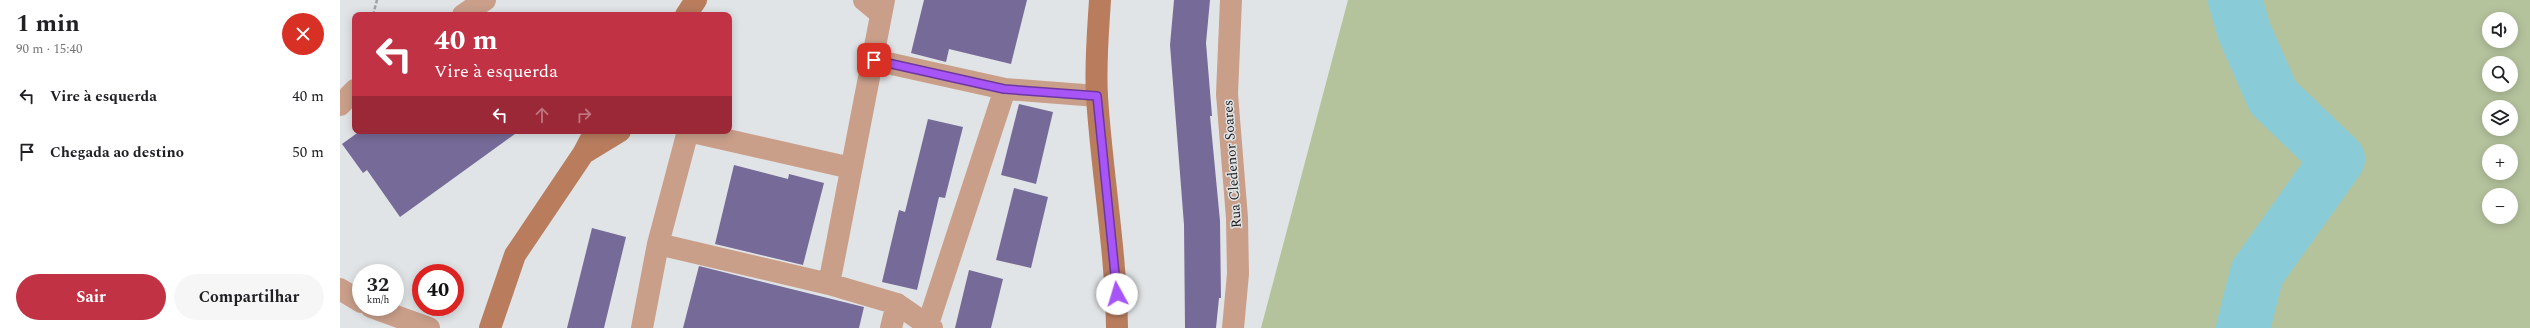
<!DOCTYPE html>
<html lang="pt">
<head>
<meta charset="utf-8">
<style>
	:root { --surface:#fff; --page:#f6f6f6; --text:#202124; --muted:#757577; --accent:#c23245 }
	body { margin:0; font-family:Spectral,serif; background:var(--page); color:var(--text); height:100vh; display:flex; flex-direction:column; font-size:15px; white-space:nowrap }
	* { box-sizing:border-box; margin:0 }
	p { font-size:13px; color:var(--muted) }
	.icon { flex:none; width:22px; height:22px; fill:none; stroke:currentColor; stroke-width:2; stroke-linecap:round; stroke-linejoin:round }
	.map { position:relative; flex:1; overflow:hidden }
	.panel { display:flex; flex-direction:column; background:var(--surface); width:340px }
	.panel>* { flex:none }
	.banner { position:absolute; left:12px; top:12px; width:380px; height:122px; border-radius:8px; box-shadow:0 2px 10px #0003; background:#c23245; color:#fff; overflow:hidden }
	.controls { position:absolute; left:2142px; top:12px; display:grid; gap:8px }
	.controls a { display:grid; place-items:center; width:36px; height:36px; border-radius:50%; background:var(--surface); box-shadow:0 2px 10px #0003; font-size:20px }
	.speed { position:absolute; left:12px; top:264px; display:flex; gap:8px; font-size:20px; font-weight:700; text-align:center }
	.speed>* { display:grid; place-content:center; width:52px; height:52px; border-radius:50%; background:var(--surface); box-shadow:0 2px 10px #0003; line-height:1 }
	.speed small { font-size:10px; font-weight:400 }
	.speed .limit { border:6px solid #d22; background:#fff; color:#111 }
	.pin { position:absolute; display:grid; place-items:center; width:34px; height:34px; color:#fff; margin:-17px; border-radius:8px; box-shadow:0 2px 6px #0006 }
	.me { position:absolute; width:44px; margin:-22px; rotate:354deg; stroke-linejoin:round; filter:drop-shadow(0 0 3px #0008) }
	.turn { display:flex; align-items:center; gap:14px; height:84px; padding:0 16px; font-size:18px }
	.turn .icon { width:52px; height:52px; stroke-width:2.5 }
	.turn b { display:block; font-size:28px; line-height:34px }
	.lanes { display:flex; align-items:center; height:38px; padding:0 16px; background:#0003; justify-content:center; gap:20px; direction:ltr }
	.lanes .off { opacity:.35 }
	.round { display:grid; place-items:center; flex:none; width:42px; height:42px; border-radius:21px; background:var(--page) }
	.overview { display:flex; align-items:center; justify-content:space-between; height:68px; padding:0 16px }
	h1 { font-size:24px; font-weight:700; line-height:30px }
	.action { display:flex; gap:8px; margin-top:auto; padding:8px 16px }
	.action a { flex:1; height:46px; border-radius:24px; background:var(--accent); color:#fff; font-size:16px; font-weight:700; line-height:46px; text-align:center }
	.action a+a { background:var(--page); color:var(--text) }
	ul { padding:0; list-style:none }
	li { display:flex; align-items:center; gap:12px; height:56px; padding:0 16px }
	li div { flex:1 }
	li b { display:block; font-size:15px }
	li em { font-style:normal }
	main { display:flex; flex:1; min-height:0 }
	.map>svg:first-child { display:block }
</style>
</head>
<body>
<main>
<section class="panel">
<div class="overview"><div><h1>1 min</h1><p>90 m · 15:40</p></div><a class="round" style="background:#d93025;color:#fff"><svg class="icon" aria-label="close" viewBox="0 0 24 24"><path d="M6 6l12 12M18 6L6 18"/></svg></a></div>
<ul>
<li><svg class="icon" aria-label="left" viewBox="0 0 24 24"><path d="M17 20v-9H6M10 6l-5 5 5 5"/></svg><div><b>Vire à esquerda</b></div><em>40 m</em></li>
<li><svg class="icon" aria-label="arrive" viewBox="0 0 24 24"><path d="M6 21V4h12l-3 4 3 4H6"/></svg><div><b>Chegada ao destino</b></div><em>50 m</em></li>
</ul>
<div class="action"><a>Sair</a><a>Compartilhar</a></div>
</section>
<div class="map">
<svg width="2190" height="328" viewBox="0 0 2190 328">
	<rect width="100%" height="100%" fill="#e1e4e6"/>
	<!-- green -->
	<path fill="#b5c39d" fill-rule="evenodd" d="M1008 0H2190V328H921ZM2149 19H2171V41H2149ZM2149 63H2171V85H2149ZM2149 107H2171V129H2149ZM2149 151H2171V173H2149ZM2149 195H2171V217H2149Z"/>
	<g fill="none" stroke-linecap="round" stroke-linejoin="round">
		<!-- river -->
		<path stroke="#89ccd7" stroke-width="54" d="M1895 0 1904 31 1933 97 1998 159 1917 273 1903 328"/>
	</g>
	<!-- building -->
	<path fill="#766b98" d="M584 0H687L671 64 609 49 606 62 571 53Z
		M834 0H870L866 43 872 116H870L880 221 881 298H879L876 328H845L844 225 830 45Z
		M679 104 713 112 696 184 661 175Z
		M588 119 623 127 605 198 599 197 577 290 542 282 559 210 565 212Z
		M20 131H179L60 217 27 170 23 173 2 144Z
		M394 165 448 179 449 174 484 183 463 265 375 244Z
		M674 188 708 197 691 268 656 260Z
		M252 228 286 237 264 328H227Z
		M359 266 524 307 519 328H343Z
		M629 270 663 279 651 328H615Z"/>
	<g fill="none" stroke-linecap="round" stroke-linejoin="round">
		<!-- path -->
		<path stroke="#a0a2a4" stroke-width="2.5" stroke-dasharray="4 2" stroke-linecap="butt" d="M33 15 37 0"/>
		<!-- street -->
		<path stroke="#c99f8a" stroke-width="22" d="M524 0 541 14
			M891 0 887 94 897 218 898 274 893 328
			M123 15 145 0
			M534 60 665 89 757 96
			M0 105 15 90
			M318 244 489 284 557 304 592 328
			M489 284 544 0
			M0 289 21 302
			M31 307 89 328
			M588 324 665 89
			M302 328 318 244 348 131 511 168
			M551 328 557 304"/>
		<!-- secondary -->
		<path stroke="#b97d5e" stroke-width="22" d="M760 0C758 32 755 65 757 97 762 174 776 251 777 328
			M346 15 356 0
			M244 153 280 131
			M150 328 175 255 243 154 255 131"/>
	</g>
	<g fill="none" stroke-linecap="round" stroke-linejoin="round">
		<defs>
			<path id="route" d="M534 60 664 89 757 96 777 294"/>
		</defs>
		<!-- route casing -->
		<use href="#route" stroke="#6d37a1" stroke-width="10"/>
		<!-- route -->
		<use href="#route" stroke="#a855f7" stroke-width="7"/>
	</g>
	<g text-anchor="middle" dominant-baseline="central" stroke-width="3" stroke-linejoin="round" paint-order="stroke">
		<!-- street labels -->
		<g font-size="14" fill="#222223" stroke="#e1e4e6">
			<text transform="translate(892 164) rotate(-94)">Rua Cledenor Soares</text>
		</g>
	</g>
</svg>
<div class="controls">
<a><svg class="icon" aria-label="sound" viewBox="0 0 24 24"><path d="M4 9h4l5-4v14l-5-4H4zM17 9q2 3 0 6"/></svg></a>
<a><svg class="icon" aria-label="search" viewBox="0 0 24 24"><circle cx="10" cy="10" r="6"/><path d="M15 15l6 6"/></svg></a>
<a><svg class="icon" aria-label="layers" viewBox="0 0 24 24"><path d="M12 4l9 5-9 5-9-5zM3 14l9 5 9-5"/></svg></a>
<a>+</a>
<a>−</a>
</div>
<div class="speed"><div>32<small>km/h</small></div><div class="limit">40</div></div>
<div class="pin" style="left:534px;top:60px;background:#d93025"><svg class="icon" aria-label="arrive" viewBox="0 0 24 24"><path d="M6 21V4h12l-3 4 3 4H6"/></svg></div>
<svg class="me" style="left:777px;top:294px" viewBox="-20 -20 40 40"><circle r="19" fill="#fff"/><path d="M0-13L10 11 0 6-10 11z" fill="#a855f7"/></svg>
<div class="banner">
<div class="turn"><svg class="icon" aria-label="left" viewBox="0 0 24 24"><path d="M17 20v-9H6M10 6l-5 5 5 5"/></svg><div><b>40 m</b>Vire à esquerda</div></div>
<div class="lanes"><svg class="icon" aria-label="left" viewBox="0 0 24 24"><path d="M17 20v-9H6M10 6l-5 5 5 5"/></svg><svg class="icon off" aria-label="ahead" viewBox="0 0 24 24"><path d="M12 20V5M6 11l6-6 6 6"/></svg><svg class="icon off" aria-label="right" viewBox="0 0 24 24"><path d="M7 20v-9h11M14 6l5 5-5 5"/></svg></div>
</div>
</div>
</main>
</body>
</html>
